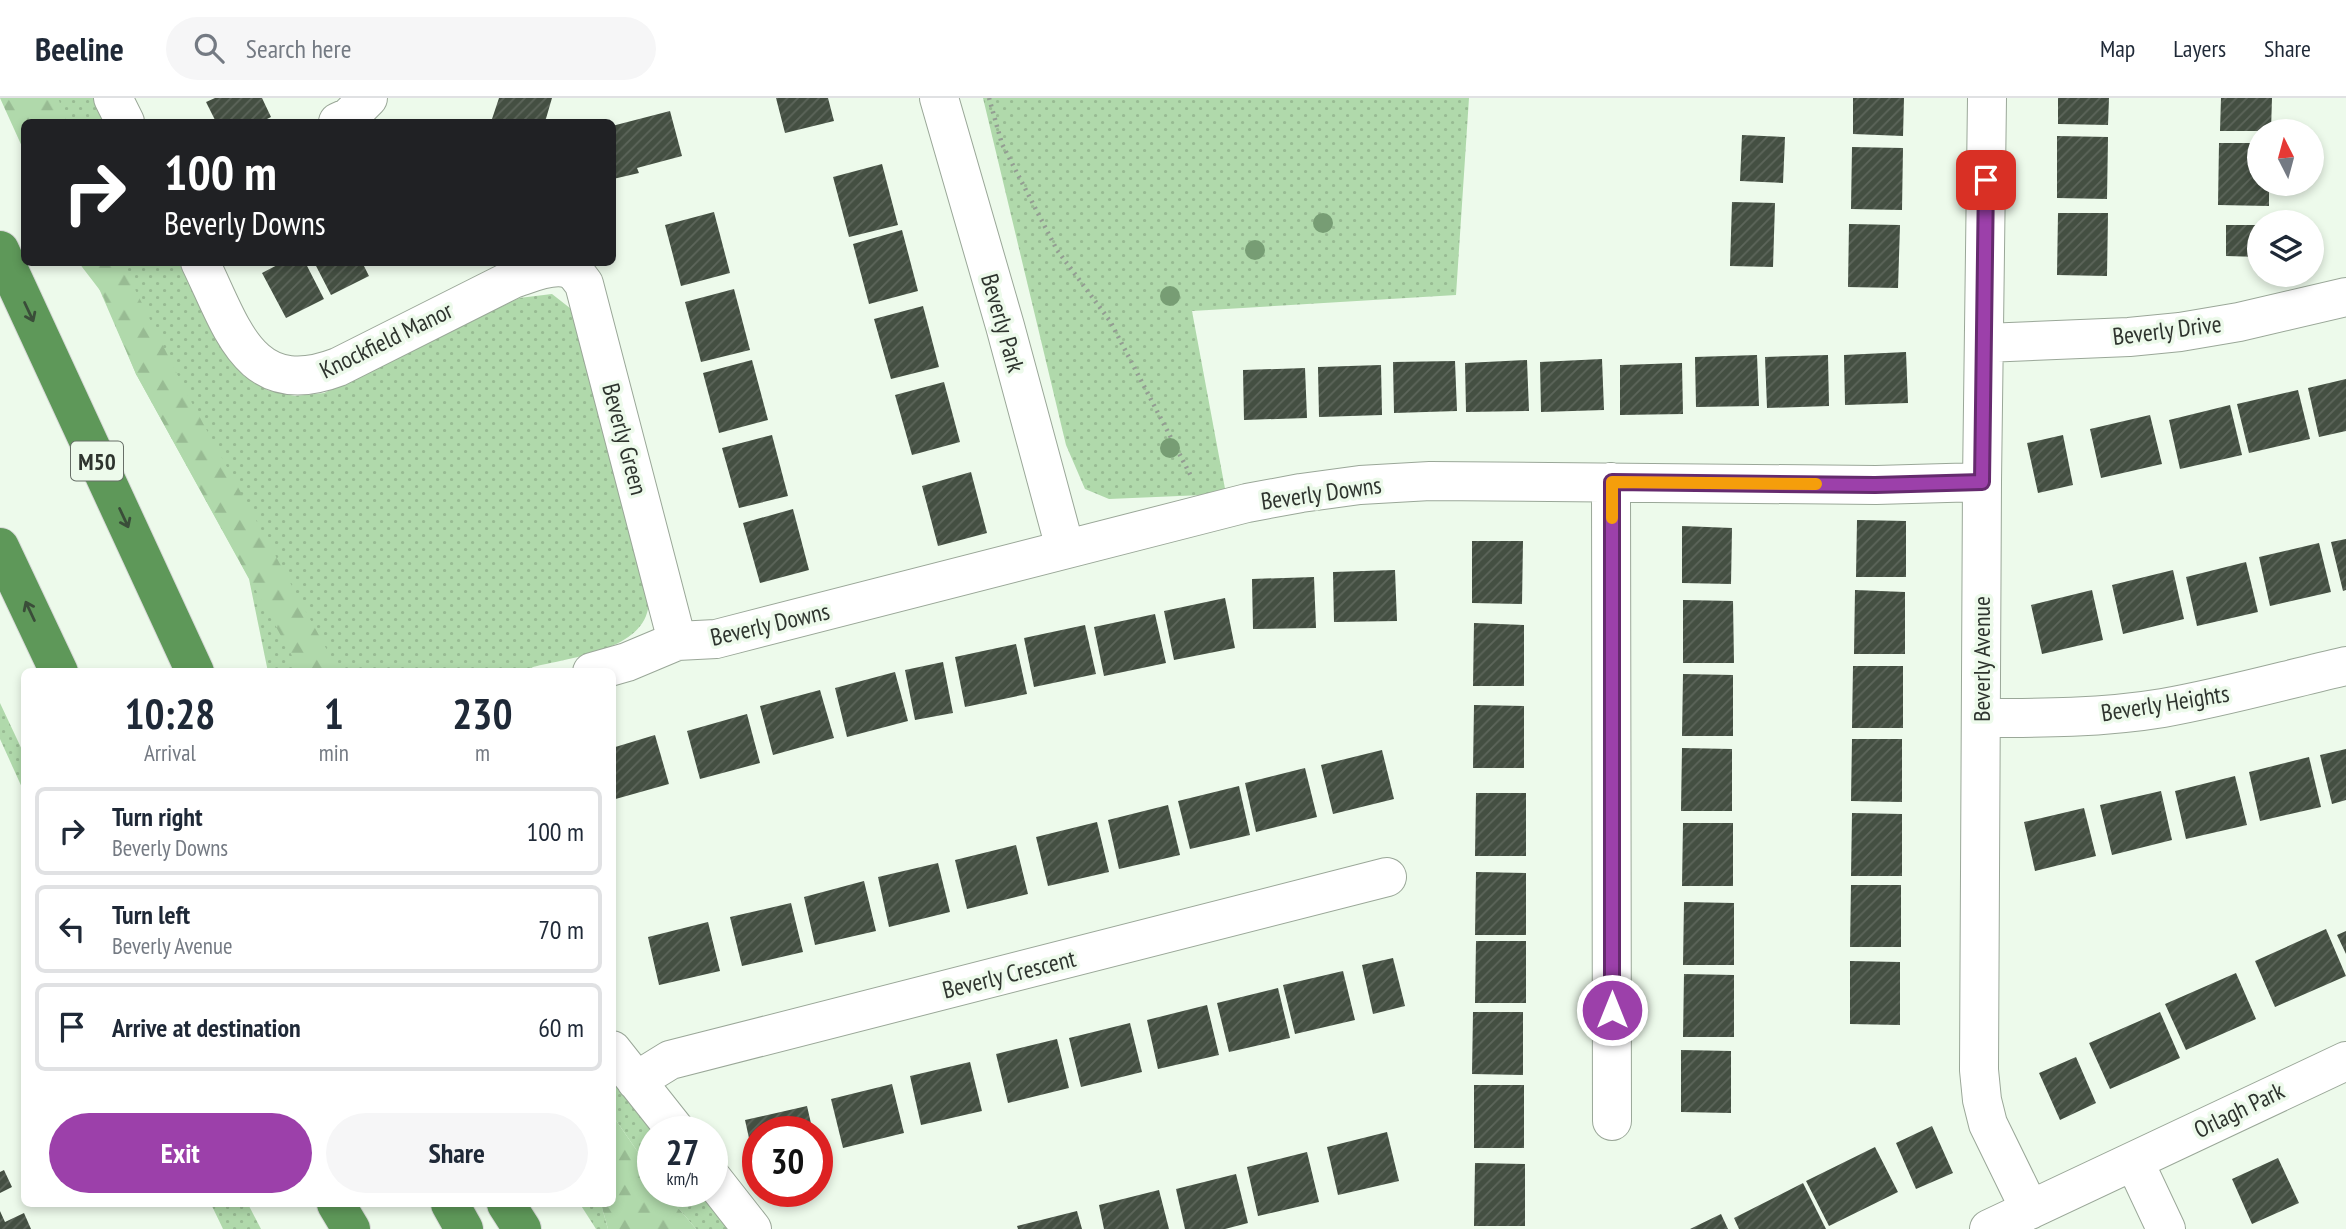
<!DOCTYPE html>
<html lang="en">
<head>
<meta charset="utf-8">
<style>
	:root { --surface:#fff; --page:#f6f6f7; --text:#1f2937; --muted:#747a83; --line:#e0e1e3; --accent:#9c40aa }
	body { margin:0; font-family:"PT Sans Narrow",sans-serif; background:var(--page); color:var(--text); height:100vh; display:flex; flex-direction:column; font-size:26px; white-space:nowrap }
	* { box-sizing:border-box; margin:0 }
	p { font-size:23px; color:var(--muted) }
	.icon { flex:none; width:38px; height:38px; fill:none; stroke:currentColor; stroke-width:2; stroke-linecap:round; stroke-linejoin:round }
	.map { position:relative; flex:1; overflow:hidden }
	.sheet { position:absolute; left:21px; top:570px; width:595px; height:539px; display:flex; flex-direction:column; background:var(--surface); border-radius:10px; box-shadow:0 4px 10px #0003 }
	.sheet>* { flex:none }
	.banner { position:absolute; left:21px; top:21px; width:595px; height:147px; border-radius:10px; box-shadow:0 4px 10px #0003; background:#202124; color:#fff; overflow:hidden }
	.needle { width:46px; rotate:354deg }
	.controls { position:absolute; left:2247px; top:21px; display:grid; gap:14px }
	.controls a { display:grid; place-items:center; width:77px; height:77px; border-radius:50%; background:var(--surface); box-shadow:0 4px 10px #0003; font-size:35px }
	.speed { position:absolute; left:637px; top:1018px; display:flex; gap:14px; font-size:35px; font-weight:700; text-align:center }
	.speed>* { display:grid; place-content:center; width:91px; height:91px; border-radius:50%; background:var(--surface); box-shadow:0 4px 10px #0003; line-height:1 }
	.speed small { font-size:18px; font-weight:400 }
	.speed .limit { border:10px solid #d22; background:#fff; color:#111 }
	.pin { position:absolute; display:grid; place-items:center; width:60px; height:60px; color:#fff; margin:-30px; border-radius:14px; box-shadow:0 4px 10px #0006 }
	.me { position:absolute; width:77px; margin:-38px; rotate:0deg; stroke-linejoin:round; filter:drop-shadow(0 0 5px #0008) }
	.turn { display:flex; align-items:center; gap:24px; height:147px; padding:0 28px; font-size:32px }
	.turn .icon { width:91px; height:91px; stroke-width:2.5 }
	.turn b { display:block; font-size:49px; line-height:60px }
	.eta { display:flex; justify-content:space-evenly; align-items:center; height:119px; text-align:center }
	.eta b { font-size:42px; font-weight:700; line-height:49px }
	.primary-button { display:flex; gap:14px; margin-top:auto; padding:14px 28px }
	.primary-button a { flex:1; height:80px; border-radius:42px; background:var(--accent); color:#fff; font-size:28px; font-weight:700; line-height:80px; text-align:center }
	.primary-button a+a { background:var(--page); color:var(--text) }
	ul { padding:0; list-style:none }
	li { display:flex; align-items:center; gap:21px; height:88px; margin:0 14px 10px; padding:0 14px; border:4px solid var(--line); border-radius:10px }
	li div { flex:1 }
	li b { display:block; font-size:26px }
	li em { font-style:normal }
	header { display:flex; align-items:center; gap:42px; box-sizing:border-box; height:98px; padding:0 35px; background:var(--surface); border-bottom:2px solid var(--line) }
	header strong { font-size:33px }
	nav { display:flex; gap:38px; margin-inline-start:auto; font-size:24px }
	.search { width:490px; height:63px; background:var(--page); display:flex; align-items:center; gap:18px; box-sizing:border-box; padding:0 24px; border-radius:38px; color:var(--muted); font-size:26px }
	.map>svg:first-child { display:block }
</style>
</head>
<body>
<header>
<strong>Beeline</strong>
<div class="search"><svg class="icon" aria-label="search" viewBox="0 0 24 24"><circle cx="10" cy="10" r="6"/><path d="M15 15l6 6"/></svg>Search here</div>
<nav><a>Map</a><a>Layers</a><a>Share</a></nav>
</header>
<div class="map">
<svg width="2346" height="1131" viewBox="0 0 2346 1131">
	<defs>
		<pattern id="grass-dots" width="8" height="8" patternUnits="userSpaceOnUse" patternTransform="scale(1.75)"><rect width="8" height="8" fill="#b0d9ab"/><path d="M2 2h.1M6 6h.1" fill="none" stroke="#98bb93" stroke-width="1.8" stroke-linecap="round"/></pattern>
		<pattern id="forest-firs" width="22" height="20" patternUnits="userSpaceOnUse" patternTransform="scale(1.75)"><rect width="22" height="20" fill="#b0d9ab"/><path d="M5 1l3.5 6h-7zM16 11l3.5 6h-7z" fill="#98bb93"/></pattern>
		<pattern id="building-hatch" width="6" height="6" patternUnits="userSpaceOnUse" patternTransform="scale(1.75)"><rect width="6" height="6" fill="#444f42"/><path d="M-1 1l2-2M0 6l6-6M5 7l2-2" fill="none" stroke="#5d665b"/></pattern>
	</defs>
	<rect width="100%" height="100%" fill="#edfaeb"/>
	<!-- grass -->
	<path fill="url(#grass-dots)" d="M18 0H96L108 24H29Z
		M983 0H1469L1456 197 1192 213 1226 396 1109 401 1085 391 1066 347Z
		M88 165H179L225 256 244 278 267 292 295 298 324 295 519 200 552 196 575 214 647 484C647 492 650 503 648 511 640 553 568 560 533 569L526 574H268L249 481 136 276Z
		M0 605 24 656V694L0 641Z
		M612 980 653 1034V1076L613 1018Z
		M665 1094H702L731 1131H696Z
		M211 1106H248L261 1131H223Z
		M580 1106H601L608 1131H596Z"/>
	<!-- forest -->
	<path fill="url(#forest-firs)" d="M0 0H58L67 24H24V53Z
		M79 165H122L187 296 339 574H301L136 276 102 195Z
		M613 1018 653 1076V1094H665L696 1131H608L601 1106H612Z"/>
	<!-- building -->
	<path fill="url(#building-hatch)" d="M215 0H262L271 19 261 24H216L206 4Z
		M499 0H552L545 24H491Z
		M776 0H828L834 23 785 35Z
		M1853 0H1904L1903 38 1853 36Z
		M2058 0H2109L2108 27 2058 26Z
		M2221 0H2272L2271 33H2220Z
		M670 13 682 58 637 70 639 75 613 81 612 28Z
		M1742 37 1785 39 1783 85 1740 83Z
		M2057 38 2108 39 2107 101 2057 100Z
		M2219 45H2259V86H2269V108L2218 107Z
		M1852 49 1903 50 1902 112 1851 111Z
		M882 66 898 127 849 139 833 79Z
		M1732 104 1775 105 1773 169 1730 168Z
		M714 114 730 175 681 188 665 127Z
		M2058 115H2108L2107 178 2057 177Z
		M1849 126 1900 127 1898 190 1848 189Z
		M2226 127H2259V159L2226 158Z
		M902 132 918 193 869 206 853 146Z
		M283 164H305L324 201 286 220 262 175Z
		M314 164H362L369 178 331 197Z
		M734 191 750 252 701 264 685 204Z
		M923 208 939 269 891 281 874 221Z
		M1906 254 1908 305 1845 307 1844 257Z
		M1757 257 1759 308 1696 309 1695 259Z
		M1828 257 1829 308 1767 310 1765 259Z
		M1602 261 1604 312 1541 314 1540 264Z
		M752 262 768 322 719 335 703 275Z
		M1527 262 1529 313 1466 314 1465 265Z
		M1455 263 1457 313 1394 315 1393 264Z
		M1682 265 1683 316 1620 317V267Z
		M1381 267 1382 317 1319 319 1318 269Z
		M1305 270 1307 320 1244 322 1243 272Z
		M2346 281V333L2319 339 2308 290Z
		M944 284 960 344 912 357 895 297Z
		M2298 292 2310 341 2249 355 2237 306Z
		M2230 307 2242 357 2180 371 2169 322Z
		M2150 317 2162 366 2101 380 2090 331Z
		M772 337 788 398 739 410 722 350Z
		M2063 337 2073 387 2038 395 2027 345Z
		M971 374 987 435 938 448 922 388Z
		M793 411 809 472 760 485 743 425Z
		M1857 422 1906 423V479H1856Z
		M1682 428 1732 430 1731 486 1682 485Z
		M2346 441V492L2343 493 2331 444Z
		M1472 443H1523L1522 506 1472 505Z
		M2319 445 2331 494 2270 508 2259 459Z
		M2246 464 2258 514 2197 528 2186 479Z
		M1395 472 1397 523 1334 524 1333 474Z
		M2173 472 2184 521 2123 536 2112 487Z
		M1314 479 1316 530 1253 531 1252 481Z
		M1855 492 1905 494V556H1854Z
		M2092 492 2103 542 2042 556 2031 507Z
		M1225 500 1235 550 1174 562 1164 513Z
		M1683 502 1733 503 1734 565H1683Z
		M1155 516 1166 565 1104 578 1094 529Z
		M1474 525 1524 527V588H1473Z
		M1085 527 1096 576 1034 589 1024 540Z
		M1016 546 1027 596 965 609 955 559Z
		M943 564 953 615 915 622 905 572Z
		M1853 568H1903V630H1852Z
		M895 574 908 623 847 639 835 590Z
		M1683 576 1733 577V638H1682Z
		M820 592 834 640 773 657 760 608Z
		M1474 607 1524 608V670H1473Z
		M747 616 760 665 700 681 687 633Z
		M655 637 669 686 612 702V650Z
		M1852 641H1902V704L1851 703Z
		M1682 650 1732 651V713H1681Z
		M2346 651V702L2332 706 2320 657Z
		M1382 652 1394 701 1333 716 1321 667Z
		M2309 659 2321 709 2260 723 2249 674Z
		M1305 670 1317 719 1256 734 1245 685Z
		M2235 678 2247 727 2186 741 2175 693Z
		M1239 688 1250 737 1190 751 1178 703Z
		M2161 693 2172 742 2112 757 2100 707Z
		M1476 695H1526V758H1475Z
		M1168 707 1180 757 1119 771 1108 722Z
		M2084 710 2096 758 2035 773 2024 724Z
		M1852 715 1902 716V778H1851Z
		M1097 724 1109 774 1048 788 1036 739Z
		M1683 725H1733V788H1682Z
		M1016 747 1028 796 967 811 955 762Z
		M938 765 950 814 889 829 878 779Z
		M1476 774 1526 775V837H1475Z
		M864 783 876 833 815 847 804 799Z
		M1851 787H1901V849H1850Z
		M1684 804 1734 805V867H1683Z
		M791 805 803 854 742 868 730 819Z
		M708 824 720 873 659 887 648 839Z
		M2326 831 2346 878 2275 909 2255 863Z
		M2346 833V856L2337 837Z
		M1476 843H1526V905H1475Z
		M1393 860 1405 908 1373 916 1362 867Z
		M1850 863 1900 864V927L1850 926Z
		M1343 873 1355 922 1295 936 1283 887Z
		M2236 875 2256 921 2186 952 2165 906Z
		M1684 876 1734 877V939H1683Z
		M1278 890 1290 940 1229 954 1217 905Z
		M1207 907 1219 957 1158 971 1147 922Z
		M1473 914H1523V977L1472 976Z
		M2160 914 2180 960 2110 991 2089 945Z
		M1130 925 1142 974 1081 989 1069 940Z
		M1057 941 1069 990 1008 1005 996 956Z
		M1681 952 1731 953V1015L1681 1014Z
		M2076 959 2096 1005 2060 1022 2039 975Z
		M970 964 982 1013 921 1027 910 978Z
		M892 986 904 1035 843 1050 831 1001Z
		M1474 987H1524V1050H1474Z
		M807 1008 813 1034H758V1053L752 1054 745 1022Z
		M1932 1028 1953 1075 1916 1091 1896 1045Z
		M1387 1034 1399 1083 1338 1097 1327 1049Z
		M1875 1049 1898 1094 1829 1128 1806 1083Z
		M1307 1054 1319 1104 1258 1118 1247 1069Z
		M2278 1060 2299 1105 2252 1126 2232 1081Z
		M1475 1065 1525 1066V1128H1474Z
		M4 1072 12 1089 0 1095V1074Z
		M1236 1076 1248 1125 1225 1131H1185L1176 1091Z
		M1803 1085 1826 1131H1739L1734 1120Z
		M1159 1092 1169 1131H1104L1099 1107Z
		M0 1113 5 1124 24 1115 31 1131H0Z
		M1077 1113 1082 1131H1018L1017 1128Z
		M1721 1116 1728 1131H1690Z"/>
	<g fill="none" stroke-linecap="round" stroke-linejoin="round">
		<defs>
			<path id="minor" d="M113 0 125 24
				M939 0 1005 228 1065 450
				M1987 0 1982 384 1979 972 1982 1002 1988 1026 2030 1112
				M338 24 349 19 368 0
				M200 164C232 229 249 303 338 269L513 181C529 176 556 163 573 173 577 176 581 182 584 186L677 543
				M1985 245 2129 239 2180 234 2239 224 2346 199
				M1611 384 1612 1023
				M592 574 627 564 677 543 716 541 1247 405 1301 395 1360 387 1430 383 1876 387 1982 384
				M1981 620C2041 620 2103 620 2163 610 2225 599 2285 582 2346 568
				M612 952 677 1034
				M636 983 670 962 1387 779
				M2134 1063 2166 1131
				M712 1080 752 1131
				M1989 1131 2346 963"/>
			<path id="motorway" d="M0 152 195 574
				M0 449 59 574
				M336 1106 351 1131
				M450 1106 464 1131
				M506 1106 522 1131"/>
		</defs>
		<!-- minor casing -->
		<use href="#minor" stroke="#9aa798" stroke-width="40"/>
		<!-- motorway casing -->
		<use href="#motorway" stroke="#d9dad9" stroke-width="40"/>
		<!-- path -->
		<path stroke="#939d92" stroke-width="4.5" stroke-dasharray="2 5" stroke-linecap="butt" d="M989 0 1002 46 1057 152 1110 223 1192 380"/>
		<!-- minor -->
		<use href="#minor" stroke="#fff" stroke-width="38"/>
		<!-- motorway -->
		<use href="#motorway" stroke="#5e9859" stroke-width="38"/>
	</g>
	<!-- trees -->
	<g fill="#779d74">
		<circle cx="1323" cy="125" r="10"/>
		<circle cx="1255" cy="152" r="10"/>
		<circle cx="1170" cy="198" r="10"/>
		<circle cx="1170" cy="350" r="10"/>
	</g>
	<!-- one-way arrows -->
	<defs><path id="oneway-shaft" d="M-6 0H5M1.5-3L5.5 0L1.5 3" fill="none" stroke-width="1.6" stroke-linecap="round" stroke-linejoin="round" transform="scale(1.75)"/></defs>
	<g stroke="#3a4d39">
		<use href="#oneway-shaft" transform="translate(29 214) rotate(65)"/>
		<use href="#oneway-shaft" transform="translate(124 420) rotate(65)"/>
		<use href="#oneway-shaft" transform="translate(30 513) rotate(-115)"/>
	</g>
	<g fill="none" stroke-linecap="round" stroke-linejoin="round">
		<defs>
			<path id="route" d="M1612 912V384L1875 387 1982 384 1986 82"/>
		</defs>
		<!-- route casing -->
		<use href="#route" stroke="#652a6e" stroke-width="18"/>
		<!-- route -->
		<use href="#route" stroke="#9c40aa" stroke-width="12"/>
		<!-- slow -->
		<path stroke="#f59e0b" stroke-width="12" d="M1612 420V384L1816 386"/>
	</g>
	<g text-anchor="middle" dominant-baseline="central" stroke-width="7" stroke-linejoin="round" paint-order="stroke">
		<!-- shield labels -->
		<rect fill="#edfaeb" stroke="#676f67" stroke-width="2" x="71" y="343.5" width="52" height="39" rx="5"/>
		<g font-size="23" font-weight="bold" fill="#2e342e">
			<text x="97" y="363">M50</text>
		</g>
		<!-- street labels -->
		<g font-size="24" fill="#2e342e" stroke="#edfaeb">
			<text transform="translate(1003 225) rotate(74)">Beverly Park</text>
			<text transform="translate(2167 232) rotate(-7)">Beverly Drive</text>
			<text transform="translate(386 242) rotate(-26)">Knockfield Manor</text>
			<text transform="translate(625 341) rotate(75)">Beverly Green</text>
			<text transform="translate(1321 395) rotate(-8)">Beverly Downs</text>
			<text transform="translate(770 526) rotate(-13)">Beverly Downs</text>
			<text transform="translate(1981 561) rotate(-90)">Beverly Avenue</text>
			<text transform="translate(2165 605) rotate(-9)">Beverly Heights</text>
			<text transform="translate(1009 876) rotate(-14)">Beverly Crescent</text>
			<text transform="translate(2239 1012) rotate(-26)">Orlagh Park</text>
		</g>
	</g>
</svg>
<div class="controls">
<a><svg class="needle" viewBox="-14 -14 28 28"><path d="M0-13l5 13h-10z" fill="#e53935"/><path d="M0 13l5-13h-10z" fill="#747a83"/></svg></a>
<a><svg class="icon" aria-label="layers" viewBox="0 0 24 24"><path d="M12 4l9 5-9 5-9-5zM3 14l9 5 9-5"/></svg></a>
</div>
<div class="speed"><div>27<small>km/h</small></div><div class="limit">30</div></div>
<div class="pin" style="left:1986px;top:82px;background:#d93025"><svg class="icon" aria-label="arrive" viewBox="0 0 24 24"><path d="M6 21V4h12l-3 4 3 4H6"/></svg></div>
<svg class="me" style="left:1612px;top:912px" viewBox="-20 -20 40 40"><circle r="17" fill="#9c40aa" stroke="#fff" stroke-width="3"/><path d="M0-11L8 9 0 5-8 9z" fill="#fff"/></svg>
<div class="banner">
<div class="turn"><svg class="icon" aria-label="right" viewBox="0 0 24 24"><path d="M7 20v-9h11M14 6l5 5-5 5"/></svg><div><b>100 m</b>Beverly Downs</div></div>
</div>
<section class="sheet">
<div class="eta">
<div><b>10:28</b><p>Arrival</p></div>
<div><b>1</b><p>min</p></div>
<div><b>230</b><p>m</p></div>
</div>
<ul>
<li><svg class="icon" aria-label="right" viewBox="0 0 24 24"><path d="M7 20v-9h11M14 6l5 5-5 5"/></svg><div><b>Turn right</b><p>Beverly Downs</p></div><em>100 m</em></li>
<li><svg class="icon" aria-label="left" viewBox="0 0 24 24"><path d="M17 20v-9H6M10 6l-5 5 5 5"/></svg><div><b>Turn left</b><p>Beverly Avenue</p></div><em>70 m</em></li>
<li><svg class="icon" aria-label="arrive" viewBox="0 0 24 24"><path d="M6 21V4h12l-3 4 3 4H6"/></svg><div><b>Arrive at destination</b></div><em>60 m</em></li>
</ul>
<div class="primary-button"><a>Exit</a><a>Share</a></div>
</section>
</div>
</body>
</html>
